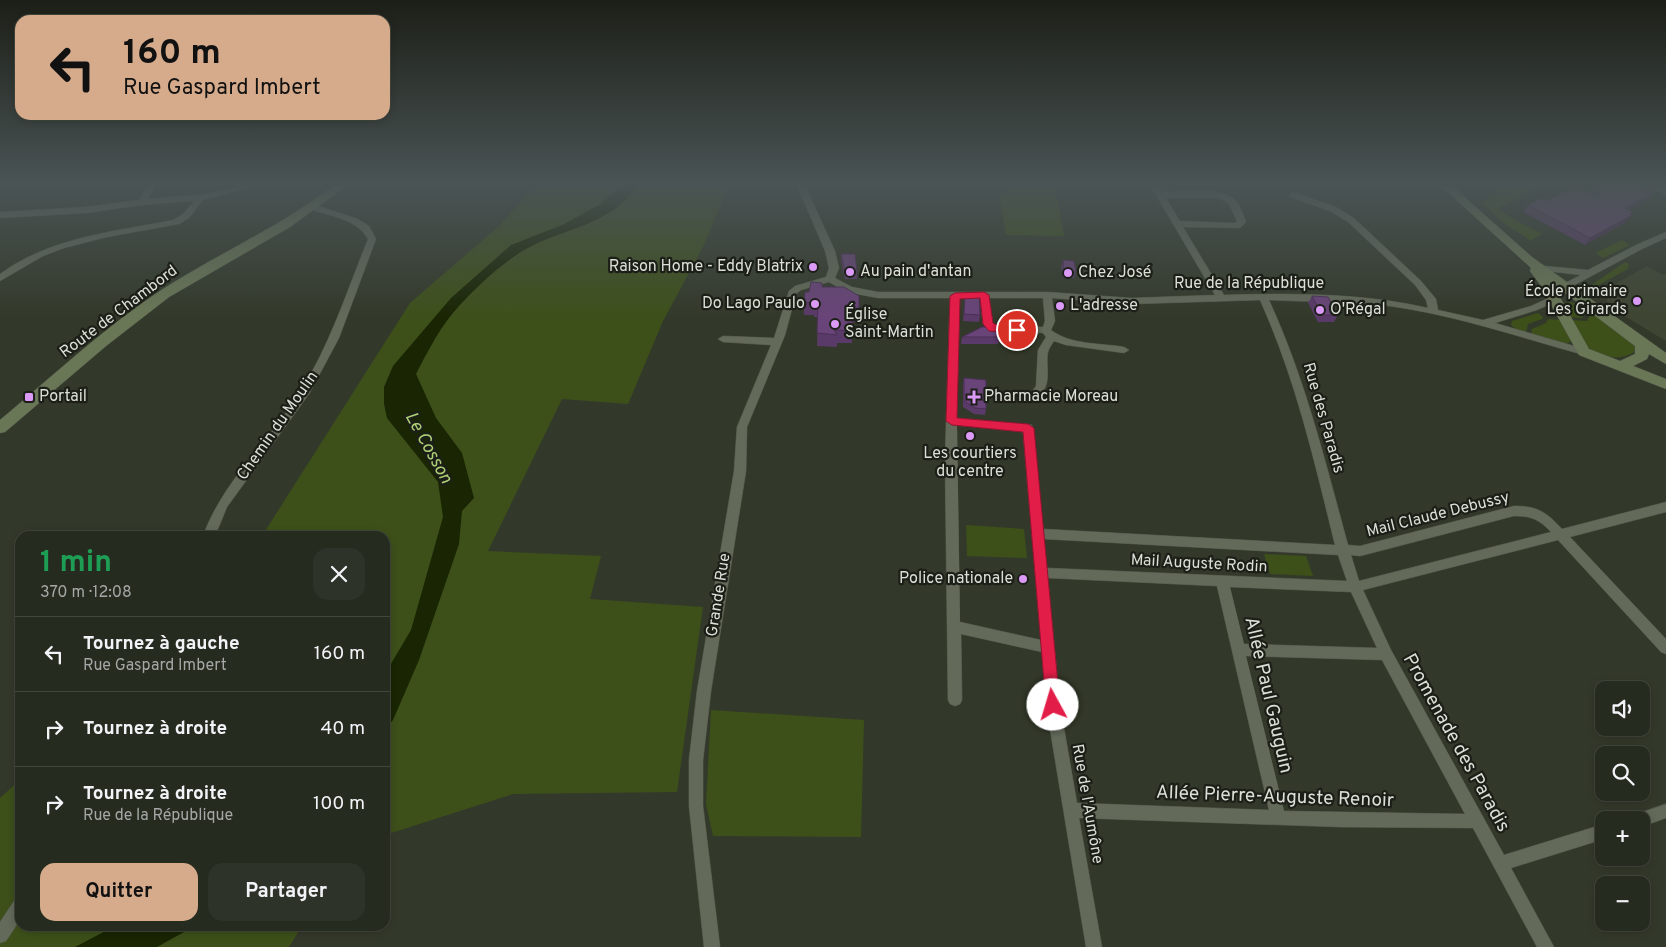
<!DOCTYPE html>
<html lang="fr">
<head>
<meta charset="utf-8">
<style>
	:root { --surface:#262b20; --page:#2e3329; --text:#f1f3f6; --muted:#a4a7a5; --line:#42473e; --accent:#d6ab8b }
	body { margin:0; font-family:Overpass,sans-serif; background:var(--page); color:var(--text); height:100vh; display:flex; flex-direction:column; font-size:19px; white-space:nowrap }
	* { box-sizing:border-box; margin:0 }
	p { font-size:16px; color:var(--muted) }
	.icon { flex:none; width:28px; height:28px; fill:none; stroke:currentColor; stroke-width:2; stroke-linecap:round; stroke-linejoin:round }
	.map { position:relative; flex:1; overflow:hidden }
	.side { position:absolute; left:15px; top:531px; width:375px; height:400px; display:flex; flex-direction:column; background:var(--surface); border-radius:15px; box-shadow:0 2px 8px #0003,0 0 0 1px var(--line) }
	.side>* { flex:none }
	.top-card { position:absolute; left:15px; top:15px; width:375px; height:105px; border-radius:15px; box-shadow:0 2px 8px #0003,0 0 0 1px var(--line); background:#d6ab8b; color:#111; overflow:hidden }
	.controls { position:absolute; left:1595px; top:681px; display:grid; gap:10px }
	.controls a { display:grid; place-items:center; width:55px; height:55px; border-radius:10px; background:var(--surface); box-shadow:0 2px 8px #0003,0 0 0 1px var(--line); font-size:25px }
	.pin { position:absolute; display:grid; place-items:center; width:42px; height:42px; color:#fff; margin:-21px; border:2px solid #fff; border-radius:50%; box-shadow:0 1px 5px #0007 }
	.me { position:absolute; width:55px; margin:-28px; rotate:354deg; stroke-linejoin:round; filter:drop-shadow(0 0 4px #0008) }
	.turn { display:flex; align-items:center; gap:18px; height:105px; padding:0 25px; font-size:22px }
	.turn .icon { width:65px; height:65px; stroke-width:2.5 }
	.turn b { display:block; font-size:35px; line-height:42px }
	.round { display:grid; place-items:center; flex:none; width:52px; height:52px; border-radius:15px; background:var(--page) }
	.overview { display:flex; align-items:center; justify-content:space-between; height:85px; padding:0 25px }
	h1 { font-size:30px; font-weight:700; line-height:38px; color:#1e9e55 }
	.cta { display:flex; gap:10px; margin-top:auto; padding:10px 25px }
	.cta a { flex:1; height:58px; border-radius:15px; background:var(--accent); color:#111; font-size:20px; font-weight:700; line-height:58px; text-align:center }
	.cta a+a { background:var(--page); color:var(--text) }
	ul { padding:0; list-style:none }
	li { display:flex; align-items:center; gap:15px; height:75px; padding:0 25px; border-top:1px solid var(--line) }
	li div { flex:1 }
	li b { display:block; font-size:19px }
	li em { font-style:normal }
	.map>svg:first-child { display:block }
</style>
</head>
<body>
<div class="map">
<svg width="1666" height="947" viewBox="0 0 1666 947">
	<rect width="100%" height="100%" fill="#33392a"/>
	<!-- built -->
	<path fill="#3e4532" d="M1647 266 1663 275 1666 273V341L1608 306 1606 296 1608 288Z"/>
	<!-- green -->
	<path fill="#3d501a" d="M537 185H729L703 247 663 321 628 404 562 399 488 551 601 556 590 599 703 607 677 792 513 794 385 835V536H262L410 303 499 226Z
		M1014 185H1055L1064 236 1006 235 999 194 1012 188Z
		M1502 185H1544L1499 208 1503 213 1542 234 1531 241 1502 222 1482 204 1493 191Z
		M1622 240 1630 245 1603 258 1595 253Z
		M1625 262 1629 264 1628 269 1593 288 1590 286Z
		M1568 302 1581 304 1591 312H1586L1582 318 1570 317 1563 306 1564 303Z
		M1538 313 1543 317 1542 319 1528 324 1526 332 1516 329 1511 325 1512 321Z
		M1590 315C1606 316 1626 333 1635 347L1634 352C1619 363 1594 356 1583 342 1578 335 1575 327 1571 320L1587 321Z
		M1548 319 1560 320 1572 341 1566 344 1531 334 1532 329 1546 323Z
		M966 525 1024 529 1027 558 967 556Z
		M1264 554 1306 556 1313 576 1270 574Z
		M711 710 864 720 861 837 713 836 706 804Z
		M20 780V926H302L289 947H0V798Z"/>
	<!-- water -->
	<path fill="#192503" d="M623 185H637C613 225 563 228 526 249 502 263 478 285 459 306 441 325 428 351 416 374L436 418 462 453 474 498 462 511 459 544 419 660 393 720 385 730V674L411 630 443 517 438 482 387 418 384 404V387L393 366 451 298 511 245 562 225 599 205Z
		M115 926H195L157 947H75Z"/>
	<g fill="none" stroke-linecap="round" stroke-linejoin="round">
		<defs>
			<path id="street" d="M148 185H156L148 199 207 194 245 185H258L203 200 189 218 179 224 107 237 64 248 43 256 0 281V274C51 237 113 232 173 220L183 214 194 201 142 205 86 213 0 218V212L86 207 139 200Z
				M797 185H805L835 251 839 268 835 278 852 287 878 292H1047L1131 298 1215 295 1150 185H1158L1163 192C1180 192 1219 187 1233 198 1240 204 1243 214 1246 222L1240 228 1183 227 1224 295C1292 293 1362 293 1428 308L1426 300 1415 285 1348 222 1330 211 1290 197V193L1293 192 1336 207 1354 218 1421 281 1436 299 1438 310 1483 320 1531 306 1551 297 1561 285 1581 275 1537 270 1534 269V265L1588 270 1636 245 1666 232V238L1642 249 1567 289 1557 301 1537 310 1495 323 1588 350 1589 352 1588 354 1584 355C1515 336 1444 311 1372 304 1338 301 1303 302 1269 300 1306 381 1325 461 1348 545L1360 546 1514 506C1538 506 1546 512 1562 529L1666 502V512L1570 537 1666 639V654L1661 652 1558 540 1363 590 1391 650 1504 855 1604 824V839L1511 868 1554 947H1537L1473 828 1340 827 1079 818 1102 947H1086L1046 705 1042 652 961 634 962 700 960 704 955 706 950 704 948 700 945 459 950 298H878L846 292 829 282 801 290 796 294 785 335 747 427 746 471 711 691 703 760V806L720 947H704L689 806V760L697 691 734 471 737 427 771 345 723 342 718 339 723 336 774 338 789 291 795 286 826 277 829 268 825 251ZM1166 198H1219L1229 204 1237 221 1235 223 1180 221ZM960 298H980L983 324 989 330 1043 333 1046 337 1038 350 1036 386 1033 390 1038 394C1053 389 1045 364 1048 352 1049 348 1052 344 1054 341L1066 345 1124 353 1129 350 1124 347C1101 343 1070 345 1051 330L1055 321 1052 298 1131 304 1260 300C1296 380 1314 460 1335 545L1043 529 1032 425 957 418ZM989 298H1043L1045 321 1043 327 995 325 993 323ZM957 425 1023 432 1041 640 960 622ZM1514 516C1531 516 1539 519 1551 532L1359 581 1351 555 1360 556ZM1044 539 1338 555 1347 581 1047 568ZM1048 578 1217 586 1269 810 1077 803 1060 705ZM1230 587 1351 592 1377 648 1244 644ZM1246 656 1382 660 1465 814 1284 811Z
				M1646 185H1656L1666 189V195Z
				M312 204 358 219 369 226 376 239 339 338 309 394 227 507 215 536H203C223 481 269 441 300 392 330 345 347 291 368 239 357 219 330 216 309 209L308 207Z
				M1666 804V818L1641 827V820H1632L1634 815Z
				M20 899V920L6 941 0 943V922L14 901Z"/>
			<path id="secondary" d="M335 185H348L290 227 169 297 106 346 5 432 0 433V420C53 376 105 327 163 289 221 252 280 227 335 185Z
				M1440 185H1451L1532 257 1666 353V364L1649 354 1647 359 1633 366 1666 379V389L1579 355 1539 283 1530 271 1531 268ZM1552 283 1635 346V354L1620 361 1589 349Z"/>
		</defs>
		<!-- street casing -->
		<use href="#street" stroke="#515549" stroke-width="1"/>
		<!-- secondary casing -->
		<use href="#secondary" stroke="#515549" stroke-width="1"/>
		<!-- street -->
		<use href="#street" fill="#636a5a" fill-rule="evenodd"/>
		<!-- secondary -->
		<use href="#secondary" fill="#6a7756" fill-rule="evenodd"/>
	</g>
	<!-- wall -->
	<path fill="#5a3a68" d="M1336 185H1394L1385 187 1366 186 1350 188 1347 185 1338 187Z
		M1591 185H1641L1649 199 1629 210 1631 215 1626 222 1585 245 1523 212 1528 205 1591 194Z
		M841 254 857 272V279H845L841 261Z
		M1063 260 1076 272 1074 278H1063L1061 267Z
		M822 287 859 310 858 322H852V343H837V347L817 346 818 317H814V315H804V302Z
		M965 296 980 315 979 322 963 321Z
		M1312 296 1338 315 1334 322H1318L1308 303Z
		M962 337H1000L998 344H961Z
		M964 378 986 409 985 415 974 414 963 407V385Z"/>
	<!-- shaded-wall -->
	<path fill="#4a3055" d="M1339 185H1347L1338 187Z
		M1352 185H1367L1366 186 1350 188Z
		M1386 185H1394L1385 187Z
		M1655 192 1649 199 1619 215 1625 208Z
		M1633 212 1630 216 1632 215 1626 222 1585 245 1590 238Z"/>
	<!-- building -->
	<path fill="#694479" stroke="#4a3055" d="M1596 185H1641L1655 192 1625 208 1633 212 1630 214 1632 215 1590 238 1528 205 1541 198 1546 201 1576 186 1597 197Z
		M841 254H855L857 272H845Z
		M1063 260 1074 261 1076 272 1064 271Z
		M811 282 822 283V287H844L859 296V310H853L852 331 834 330 837 335 817 333 818 305H814V303L804 302 805 292H809Z
		M969 293H979L980 315 964 314 965 296Z
		M1312 296 1328 297 1338 315H1322Z
		M982 327H998L1000 337H962Z
		M964 378 986 380V409L975 408 964 401Z"/>
	<!-- sky -->
	<linearGradient id="sky" x2="0" y2="1"><stop stop-color="#1c1f17"/><stop offset="0.58" stop-color="#4a5455"/><stop offset="1" stop-color="#4a5455" stop-opacity="0"/></linearGradient>
	<rect width="1666" height="317" fill="url(#sky)"/>
	<!-- route -->
	<path fill="#e11d48" stroke="#92132f" d="M984 292 989 295 993 323C1002 329 1014 323 1022 330L1017 333 989 331 983 324 980 298 960 299 957 418 1028 424 1034 428 1060 705 1058 709 1053 711 1048 709 1046 705 1023 432 952 425 946 421 950 296 955 293Z"/>
	<!-- markers -->
	<g fill="#da9af6" stroke="#1c1f18" stroke-width="2">
		<circle cx="813" cy="267" r="5"/>
		<circle cx="850" cy="272" r="5"/>
		<circle cx="1068" cy="273" r="5"/>
		<circle cx="1637" cy="301" r="5"/>
		<circle cx="815" cy="304" r="5"/>
		<circle cx="1060" cy="306" r="5"/>
		<circle cx="1320" cy="310" r="5"/>
		<circle cx="835" cy="324" r="5"/>
		<rect x="24" y="392" width="10" height="10" rx="2.5"/>
		<path d="M971.5 389.5h5v5h5v5h-5v5h-5v-5h-5v-5h5z"/>
		<circle cx="970" cy="436" r="5"/>
		<circle cx="1023" cy="579" r="5"/>
	</g>
	<g text-anchor="middle" dominant-baseline="central" stroke-width="4.5" stroke-linejoin="round" paint-order="stroke">
		<!-- poi labels -->
		<g font-size="16" fill="#dbdfd6" stroke="#1c1f18" text-anchor="start">
			<text x="803" y="267" text-anchor="end">Raison Home - Eddy Blatrix</text>
			<text x="860" y="272">Au pain d'antan</text>
			<text x="1078" y="273">Chez José</text>
			<text x="1627" y="292" text-anchor="end">École primaire<tspan x="1627" dy="18">Les Girards</tspan></text>
			<text x="805" y="304" text-anchor="end">Do Lago Paulo</text>
			<text x="1070" y="306">L'adresse</text>
			<text x="1330" y="310">O'Régal</text>
			<text x="845" y="315">Église<tspan x="845" dy="18">Saint-Martin</tspan></text>
			<text x="39" y="397">Portail</text>
			<text x="984" y="397">Pharmacie Moreau</text>
			<text x="970" y="454" text-anchor="middle">Les courtiers<tspan x="970" dy="18">du centre</tspan></text>
			<text x="1013" y="579" text-anchor="end">Police nationale</text>
		</g>
		<!-- street labels -->
		<g font-size="16" fill="#dbdfd6" stroke="#1c1f18">
			<text x="1249" y="284">Rue de la République</text>
			<text transform="translate(119 312) rotate(-37)">Route de Chambord</text>
			<text transform="translate(1323 418) rotate(74)">Rue des Paradis</text>
			<text transform="translate(278 426) rotate(-55)">Chemin du Moulin</text>
			<text transform="translate(1438 515) rotate(-14)">Mail Claude Debussy</text>
			<text transform="translate(1199 564) rotate(3)">Mail Auguste Rodin</text>
			<text transform="translate(719 595) rotate(-81)">Grande Rue</text>
			<text transform="translate(1087 804) rotate(80)">Rue de l'Aumône</text>
		</g>
		<!-- water labels -->
		<g font-size="18" font-style="italic" fill="#aed075" stroke="#1c1f18">
			<text transform="translate(428 448) rotate(61)">Le Cosson</text>
		</g>
		<!-- near-street labels -->
		<g font-size="19" fill="#dbdfd6" stroke="#1c1f18">
			<text transform="translate(1268 695) rotate(77)">Allée Paul Gauguin</text>
			<text transform="translate(1456 743) rotate(61)">Promenade des Paradis</text>
			<text transform="translate(1275 797) rotate(2)">Allée Pierre-Auguste Renoir</text>
		</g>
	</g>
</svg>
<div class="controls">
<a><svg class="icon" aria-label="sound" viewBox="0 0 24 24"><path d="M4 9h4l5-4v14l-5-4H4zM17 9q2 3 0 6"/></svg></a>
<a><svg class="icon" aria-label="search" viewBox="0 0 24 24"><circle cx="10" cy="10" r="6"/><path d="M15 15l6 6"/></svg></a>
<a>+</a>
<a>−</a>
</div>
<div class="pin" style="left:1017px;top:330px;background:#d93025"><svg class="icon" aria-label="arrive" viewBox="0 0 24 24"><path d="M6 21V4h12l-3 4 3 4H6"/></svg></div>
<svg class="me" style="left:1053px;top:705px" viewBox="-20 -20 40 40"><circle r="19" fill="#fff"/><path d="M0-13L10 11 0 6-10 11z" fill="#e11d48"/></svg>
<div class="top-card">
<div class="turn"><svg class="icon" aria-label="left" viewBox="0 0 24 24"><path d="M17 20v-9H6M10 6l-5 5 5 5"/></svg><div><b>160 m</b>Rue Gaspard Imbert</div></div>
</div>
<section class="side">
<div class="overview"><div><h1>1 min</h1><p>370 m · 12:08</p></div><a class="round"><svg class="icon" aria-label="close" viewBox="0 0 24 24"><path d="M6 6l12 12M18 6L6 18"/></svg></a></div>
<ul>
<li><svg class="icon" aria-label="left" viewBox="0 0 24 24"><path d="M17 20v-9H6M10 6l-5 5 5 5"/></svg><div><b>Tournez à gauche</b><p>Rue Gaspard Imbert</p></div><em>160 m</em></li>
<li><svg class="icon" aria-label="right" viewBox="0 0 24 24"><path d="M7 20v-9h11M14 6l5 5-5 5"/></svg><div><b>Tournez à droite</b></div><em>40 m</em></li>
<li><svg class="icon" aria-label="right" viewBox="0 0 24 24"><path d="M7 20v-9h11M14 6l5 5-5 5"/></svg><div><b>Tournez à droite</b><p>Rue de la République</p></div><em>100 m</em></li>
</ul>
<div class="cta"><a>Quitter</a><a>Partager</a></div>
</section>
</div>
</body>
</html>
